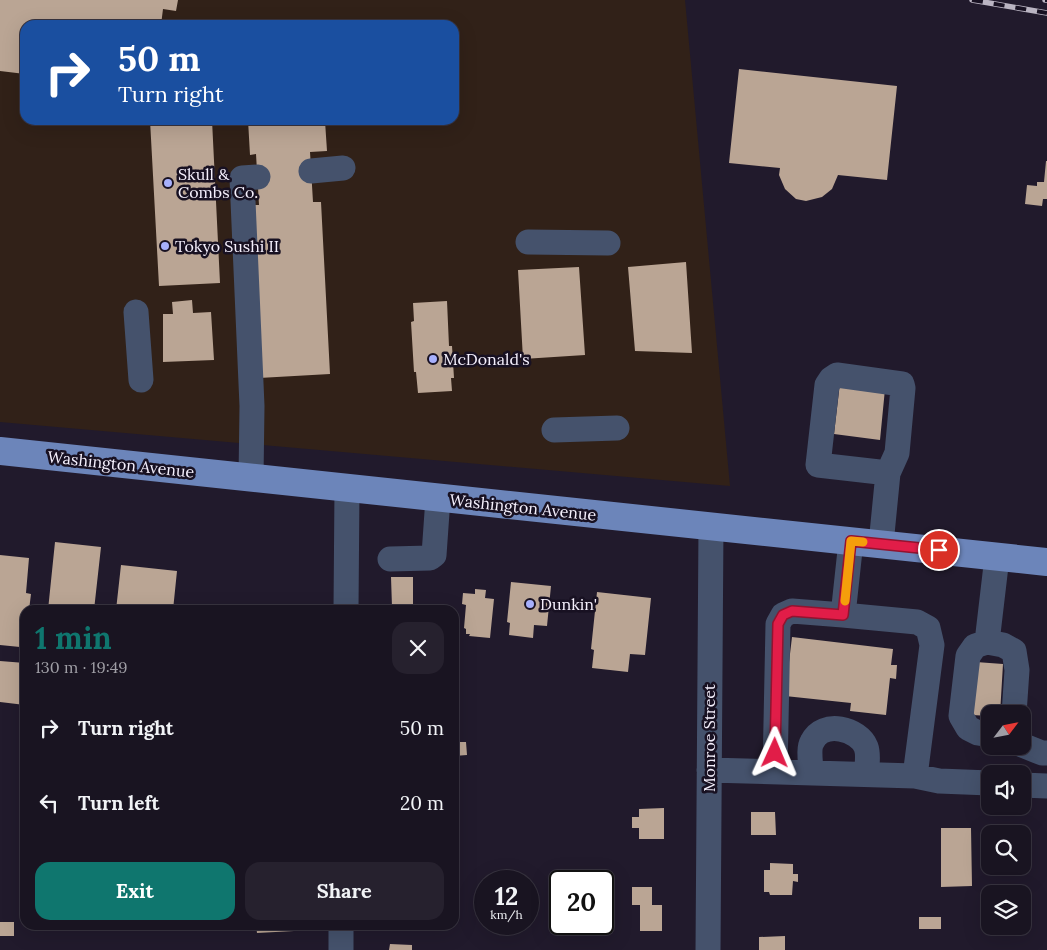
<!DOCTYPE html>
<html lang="en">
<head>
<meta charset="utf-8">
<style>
	:root { --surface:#191421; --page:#26212e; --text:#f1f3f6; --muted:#9f9ea5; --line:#37333f; --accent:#0f766e }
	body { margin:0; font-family:Lora,serif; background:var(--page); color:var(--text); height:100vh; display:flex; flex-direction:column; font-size:19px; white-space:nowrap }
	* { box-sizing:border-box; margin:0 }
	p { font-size:16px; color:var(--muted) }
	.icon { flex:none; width:28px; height:28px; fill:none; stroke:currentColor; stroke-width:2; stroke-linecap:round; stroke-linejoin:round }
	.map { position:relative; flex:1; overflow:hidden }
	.drawer { position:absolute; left:20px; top:605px; width:439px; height:325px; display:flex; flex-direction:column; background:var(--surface); border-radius:15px; box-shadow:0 5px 20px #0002,0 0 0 1px var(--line) }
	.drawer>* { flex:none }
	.guide { position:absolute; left:20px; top:20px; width:439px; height:105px; border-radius:15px; box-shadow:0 5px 20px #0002,0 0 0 1px var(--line); background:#1a4fa0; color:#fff; overflow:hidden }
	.needle { width:32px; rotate:58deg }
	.fabs { position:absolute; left:981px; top:705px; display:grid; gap:10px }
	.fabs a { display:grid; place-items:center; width:50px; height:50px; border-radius:10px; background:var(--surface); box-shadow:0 5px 20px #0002,0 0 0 1px var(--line); font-size:25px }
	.speed { position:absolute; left:474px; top:870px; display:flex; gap:10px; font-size:25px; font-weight:700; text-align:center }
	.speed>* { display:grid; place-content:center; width:65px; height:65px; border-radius:50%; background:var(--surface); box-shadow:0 5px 20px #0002,0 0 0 1px var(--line); line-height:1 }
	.speed small { font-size:12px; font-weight:400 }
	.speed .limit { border:2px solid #111; border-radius:8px; background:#fff; color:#111 }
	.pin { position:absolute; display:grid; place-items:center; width:42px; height:42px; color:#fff; margin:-21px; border:2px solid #fff; border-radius:50%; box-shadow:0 1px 5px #0007 }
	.me { position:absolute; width:55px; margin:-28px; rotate:1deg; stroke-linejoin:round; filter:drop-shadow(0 0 4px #0008) }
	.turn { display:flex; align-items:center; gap:18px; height:105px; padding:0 15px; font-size:22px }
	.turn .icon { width:65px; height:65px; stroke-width:2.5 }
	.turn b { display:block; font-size:35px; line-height:42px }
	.round { display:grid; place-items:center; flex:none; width:52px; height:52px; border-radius:15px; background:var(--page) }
	.headline { display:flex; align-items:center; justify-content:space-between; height:85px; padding:0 15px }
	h1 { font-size:30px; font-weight:700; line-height:38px; color:var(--accent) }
	.cta { display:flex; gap:10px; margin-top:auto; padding:10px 15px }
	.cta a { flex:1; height:58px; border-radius:15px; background:var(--accent); color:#fff; font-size:20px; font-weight:700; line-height:58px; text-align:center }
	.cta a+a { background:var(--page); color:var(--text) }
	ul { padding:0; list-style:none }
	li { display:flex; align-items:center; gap:15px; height:75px; padding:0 15px }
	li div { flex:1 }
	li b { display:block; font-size:19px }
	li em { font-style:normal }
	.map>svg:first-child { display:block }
</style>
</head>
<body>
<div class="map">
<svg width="1047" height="950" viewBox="0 0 1047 950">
	<rect width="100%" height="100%" fill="#211a2c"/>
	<!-- commercial -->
	<path fill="#312118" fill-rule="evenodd" d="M0 0H685L730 486 0 422ZM25 25H454V120H25Z"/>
	<!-- building -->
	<path fill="#baa594" d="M0 0H178L176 11 163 9 161 25H25V74L0 71Z
		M739 69 897 86 887 180 838 175 832 189 822 197 806 201 796 199 785 189 779 175 780 168 729 163Z
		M150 120H212L220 283 159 286Z
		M248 120 325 121 327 151 310 152 313 202H321L330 374 259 378 250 205H259L256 154 250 155Z
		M1046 161H1047V199H1043L1042 206 1025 204 1027 185 1037 186V182H1044Z
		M686 262 692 353 635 351 628 267Z
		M579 267 585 355 523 359 518 270Z
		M192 300 193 313 211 312 214 360 163 362V314H173L172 302Z
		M447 301 449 346H452L454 378H451L452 391 418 393 416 372H414L411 322 414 321 413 303Z
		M840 383 885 389 880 440 834 434Z
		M55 542 101 547 94 610H48Z
		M0 555 29 558 26 593 31 594 29 610H25L24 612 20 647 0 645Z
		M121 565 177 571 173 610H116Z
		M391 577H413V607H392Z
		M511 582 551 586 547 626 534 625 533 638 509 635 510 623 507 622Z
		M475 589 486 590 485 598 494 599 490 638 469 636 470 634H466V629L464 628 466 605 462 604 463 593 475 594Z
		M597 592 651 598 645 655 630 654 628 672 592 668 594 650 591 649Z
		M792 637 893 649 891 665H897L896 679 890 678 886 715 850 711 851 703 785 696Z
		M0 661 25 663V705L0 702Z
		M976 662 1003 664 1000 714H990V716L972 715Z
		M454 742H466L467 755 454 756Z
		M664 808V839H639V828H632V817H639V809Z
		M454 811H456V837H454Z
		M751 812H775L776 835H751Z
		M941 828H971L972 886 941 887Z
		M770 863 793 864V874H798V882L793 881 792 895H770L769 892H764V870H770Z
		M632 887H652V905H662V931H640V905H632Z
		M919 917H941V929H919Z
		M0 922H14V936H0Z
		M256 925H294V931L257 933Z
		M785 936V950H759V937Z
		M390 944 412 945V950H389Z"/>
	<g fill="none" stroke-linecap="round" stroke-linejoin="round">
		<!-- minor -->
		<path stroke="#45526c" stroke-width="25" d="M311 171 343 168
			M528 242 608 243
			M136 312 141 380
			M554 430 617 428
			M251 478 252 406 242 178 258 177
			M881 544 888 473 897 453 903 388 902 384 837 375 831 379 827 385 818 465 888 473
			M390 559 430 558 434 555 438 498
			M346 610 347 488
			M987 642 997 557
			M990 735 978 733 968 728 961 716 968 656 975 646 987 642 1003 645 1014 651 1017 670 1014 714
			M1022 745 1042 753H1047
			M709 770 915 776 932 645 928 628 917 622 843 615 851 541
			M775 772 778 624 783 615 792 611 843 615
			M811 773C811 764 808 749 812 742 823 719 859 729 866 747 869 755 867 766 866 774
			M915 776 939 781 990 783
			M1022 785 1047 786
			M341 950V925
			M708 950 711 526"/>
		<!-- major -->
		<path stroke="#6c85ba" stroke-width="28" d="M0 451 1047 562"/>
		<defs>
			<path id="rail" d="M972 0 1047 13
				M1045 0H1047"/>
		</defs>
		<!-- rail casing -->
		<use href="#rail" stroke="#bab4c2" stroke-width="5.5"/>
		<!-- rail -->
		<use href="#rail" stroke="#181122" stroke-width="4" stroke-dasharray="11" stroke-linecap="butt"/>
	</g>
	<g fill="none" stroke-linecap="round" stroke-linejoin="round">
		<defs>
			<path id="route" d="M775 753 778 624 783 615 792 611 843 615 851 541 939 550"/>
		</defs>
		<!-- route casing -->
		<use href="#route" stroke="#92132f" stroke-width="12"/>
		<!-- route -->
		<use href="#route" stroke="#e11d48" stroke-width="9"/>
		<!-- slow -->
		<path stroke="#f59e0b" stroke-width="9" d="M845 601 851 541 863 542"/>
	</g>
	<!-- markers -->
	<g fill="#a7b0fc" stroke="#181122" stroke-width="2">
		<circle cx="168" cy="183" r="5"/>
		<circle cx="165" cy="246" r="5"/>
		<circle cx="433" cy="359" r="5"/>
		<circle cx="530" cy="604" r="5"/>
	</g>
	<g text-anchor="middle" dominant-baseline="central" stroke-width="5" stroke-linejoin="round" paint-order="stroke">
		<!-- poi labels -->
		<g font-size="16" fill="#f5f0fd" stroke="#181122" text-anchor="start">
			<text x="178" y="174">Skull &amp;<tspan x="178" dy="18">Combs Co.</tspan></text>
			<text x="175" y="246">Tokyo Sushi II</text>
			<text x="443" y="359">McDonald's</text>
			<text x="540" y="604">Dunkin'</text>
		</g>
		<!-- street labels -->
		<g font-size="16" fill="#f5f0fd" stroke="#181122">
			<text transform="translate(121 464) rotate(6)">Washington Avenue</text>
			<text transform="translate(523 507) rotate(6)">Washington Avenue</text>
			<text transform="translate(709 738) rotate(-90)">Monroe Street</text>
		</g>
	</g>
</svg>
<div class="fabs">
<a><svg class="needle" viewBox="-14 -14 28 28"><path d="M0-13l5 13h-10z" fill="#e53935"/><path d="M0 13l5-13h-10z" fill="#9f9ea5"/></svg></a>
<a><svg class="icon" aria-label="sound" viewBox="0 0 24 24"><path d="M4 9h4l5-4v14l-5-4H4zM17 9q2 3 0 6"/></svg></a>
<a><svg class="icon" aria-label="search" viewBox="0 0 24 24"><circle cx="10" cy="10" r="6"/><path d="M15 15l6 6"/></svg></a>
<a><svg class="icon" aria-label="layers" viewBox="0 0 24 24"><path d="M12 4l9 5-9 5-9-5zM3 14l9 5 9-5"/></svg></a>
</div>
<div class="speed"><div>12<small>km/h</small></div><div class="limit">20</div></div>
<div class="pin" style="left:939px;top:550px;background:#d93025"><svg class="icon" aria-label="arrive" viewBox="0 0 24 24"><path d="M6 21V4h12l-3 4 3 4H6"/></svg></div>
<svg class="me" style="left:775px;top:753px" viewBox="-20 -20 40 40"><path d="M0-17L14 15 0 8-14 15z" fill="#e11d48" stroke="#fff" stroke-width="4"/></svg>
<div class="guide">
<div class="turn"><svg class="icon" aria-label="right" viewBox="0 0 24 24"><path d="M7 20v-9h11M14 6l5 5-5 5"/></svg><div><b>50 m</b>Turn right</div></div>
</div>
<section class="drawer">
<div class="headline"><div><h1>1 min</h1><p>130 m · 19:49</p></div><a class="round"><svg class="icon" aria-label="close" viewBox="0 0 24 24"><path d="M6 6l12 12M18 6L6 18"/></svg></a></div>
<ul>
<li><svg class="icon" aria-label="right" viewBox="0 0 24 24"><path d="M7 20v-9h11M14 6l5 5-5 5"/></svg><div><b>Turn right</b></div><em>50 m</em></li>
<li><svg class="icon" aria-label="left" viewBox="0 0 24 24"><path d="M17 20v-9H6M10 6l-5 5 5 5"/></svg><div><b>Turn left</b></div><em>20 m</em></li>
</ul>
<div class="cta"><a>Exit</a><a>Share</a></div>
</section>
</div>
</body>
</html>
